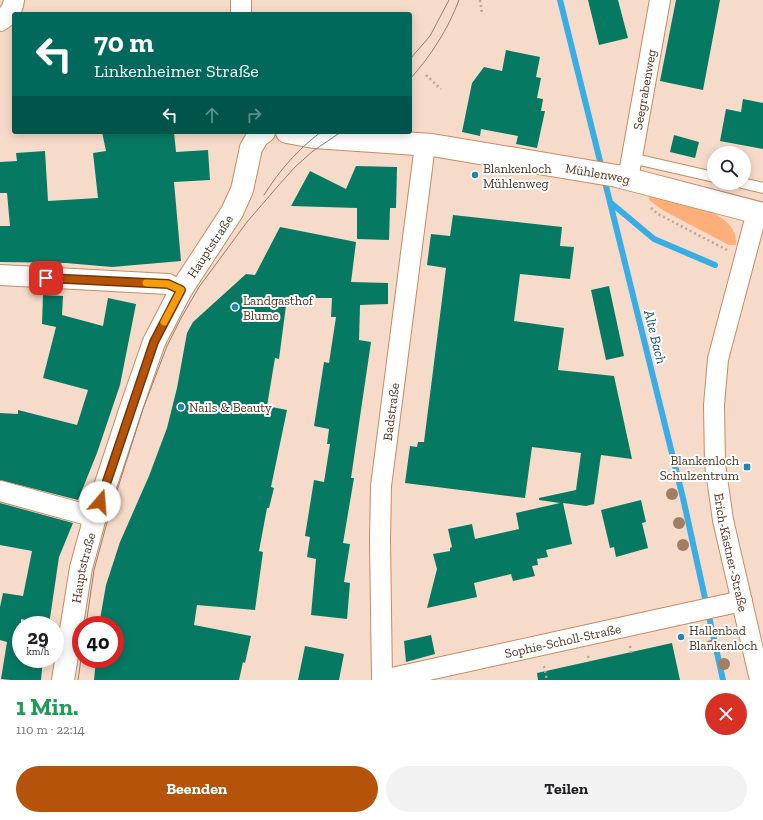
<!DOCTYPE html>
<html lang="de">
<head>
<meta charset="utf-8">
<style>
	:root { --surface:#fff; --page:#f2f2f2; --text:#202124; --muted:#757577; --accent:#b45309 }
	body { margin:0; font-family:"Zilla Slab",serif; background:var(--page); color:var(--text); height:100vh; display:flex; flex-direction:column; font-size:15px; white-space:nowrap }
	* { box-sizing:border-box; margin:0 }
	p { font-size:13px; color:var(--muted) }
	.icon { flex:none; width:22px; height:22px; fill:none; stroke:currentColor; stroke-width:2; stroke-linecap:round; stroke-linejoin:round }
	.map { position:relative; height:680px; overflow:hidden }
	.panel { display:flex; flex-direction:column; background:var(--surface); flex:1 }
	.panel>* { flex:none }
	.top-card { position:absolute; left:12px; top:12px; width:400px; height:122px; border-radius:4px; box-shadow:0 2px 10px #0003; background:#00695c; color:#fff; overflow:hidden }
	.controls { position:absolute; left:707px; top:146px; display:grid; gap:8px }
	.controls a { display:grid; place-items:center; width:44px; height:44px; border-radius:50%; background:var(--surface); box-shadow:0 2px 10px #0003; font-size:20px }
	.speed { position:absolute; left:12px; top:616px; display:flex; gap:8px; font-size:20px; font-weight:700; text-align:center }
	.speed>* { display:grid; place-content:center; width:52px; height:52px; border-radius:50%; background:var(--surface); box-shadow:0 2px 10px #0003; line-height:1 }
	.speed small { font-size:10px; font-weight:400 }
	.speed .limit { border:6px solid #d22; background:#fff; color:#111 }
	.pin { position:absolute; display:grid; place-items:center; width:34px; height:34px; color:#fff; margin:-17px; border-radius:8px; box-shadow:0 2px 6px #0006 }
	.me { position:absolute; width:44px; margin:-22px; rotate:18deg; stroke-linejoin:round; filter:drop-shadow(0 0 3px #0008) }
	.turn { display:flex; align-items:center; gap:14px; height:84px; padding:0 16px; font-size:18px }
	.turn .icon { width:52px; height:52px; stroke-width:2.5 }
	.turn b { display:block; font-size:28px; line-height:34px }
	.lanes { display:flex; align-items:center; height:38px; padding:0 16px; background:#0003; justify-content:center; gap:20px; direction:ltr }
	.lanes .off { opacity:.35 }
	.round { display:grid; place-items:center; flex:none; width:42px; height:42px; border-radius:21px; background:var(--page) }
	.head { display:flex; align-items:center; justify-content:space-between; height:68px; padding:0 16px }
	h1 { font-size:24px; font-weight:700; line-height:30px; color:#1e9e55 }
	.action { display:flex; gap:8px; margin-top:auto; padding:8px 16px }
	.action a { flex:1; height:46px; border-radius:24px; background:var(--accent); color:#fff; font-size:16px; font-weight:700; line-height:46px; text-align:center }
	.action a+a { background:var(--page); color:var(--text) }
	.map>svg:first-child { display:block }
</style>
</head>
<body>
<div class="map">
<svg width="763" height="680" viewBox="0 0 763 680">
	<rect width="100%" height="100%" fill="#f7dbca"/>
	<!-- green -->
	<path fill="#ffae79" d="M650 194C672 200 723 209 733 230 736 235 736 240 736 245H729L664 211 649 200Z"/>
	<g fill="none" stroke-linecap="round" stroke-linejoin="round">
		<!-- stream -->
		<path stroke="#39ade4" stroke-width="6" d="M560 0 602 169
			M604 178 683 498 723 680
			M611 203 654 239 715 265"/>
	</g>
	<!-- building -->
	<path fill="#067963" d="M588 0H618L628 38 599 45Z
		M676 0H720L703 90 660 81Z
		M506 50 540 57 536 77 541 78 537 98 543 99 541 111H545L537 148 516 144 518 136 481 129 480 136 462 132 472 83 484 67 502 71Z
		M743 99 763 103V149L720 141 726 109 741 112Z
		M102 132H174L176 152 208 150 210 180 174 182 181 261 112 267 66 263 0 262V226H10L7 193H0V162L17 161 16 153 45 151 48 201 98 198 93 153 106 151Z
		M674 135 699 142 695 158 670 152Z
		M356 166 397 167 396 208H390L389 240 357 239V208L291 206 310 171 346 189Z
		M453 215 562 227 560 246 574 247 570 279 520 274 514 321 564 328 558 370 614 376 632 459 601 455 594 504 586 506 563 503 572 544 546 550 548 557 537 559 538 565 532 566 535 576 513 581 511 574 474 583 477 597 427 608 437 569 433 554 450 551V548L452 547 448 529 472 524 475 539 519 529 516 513 560 503 539 500V498L576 490 581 453 532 447 525 498 405 483 410 446 417 447 418 442H424L446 268 427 265 431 234 450 236Z
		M280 227 356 242 351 282 388 283V304L360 305 359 340 371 342 351 478H354L343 543 350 544 344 582 350 583 347 619 311 615 316 559 307 557 310 537 305 536 314 480 324 482 330 444H327L329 429 314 426 324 362 329 363 336 317H331L332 298H287L279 359 275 358 267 406 287 410 271 487 274 488 269 508H267L259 551 263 552 255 610 197 605 194 625 251 636 245 663 243 662 239 680H94L96 659H115V625H99L106 585 120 542 149 476 167 428 177 388 187 333 193 322 246 274 255 275Z
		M609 286 624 356 606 360 591 290Z
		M43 295 63 296 62 315 103 326 108 298 136 304 120 385 97 453 78 500 0 480V413L18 414V410L77 425 88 390 43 378 56 327 42 324Z
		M641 500 646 522 642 523 648 548 616 557 614 547 610 548 601 510Z
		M0 503 73 523 59 557 49 625 21 619V659H43L41 680H11L1 679 7 642 0 640V607L3 593 23 596 32 551 0 545Z
		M431 635 435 654 406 662 404 641Z
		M672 643 680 680H538L537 673Z
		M305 646 344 654 339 680H298Z"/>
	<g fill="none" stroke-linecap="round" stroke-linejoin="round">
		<defs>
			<path id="service" d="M631 158 714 177
				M742 183 763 188"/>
			<g id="minor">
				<path d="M241 14V0"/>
				<path d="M0 21C8 16 13 10 14 0"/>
				<path id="s1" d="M628 179 660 0"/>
				<path id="s2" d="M757 212 718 359 714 405 715 464 723 520 760 680"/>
				<path d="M0 275 168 284 181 290"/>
				<path d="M0 491 95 517"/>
				<path id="s3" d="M382 680 380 541 381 486 425 145"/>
				<path id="s4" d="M383 680 742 601"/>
			</g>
			<g id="tertiary">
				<path id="s5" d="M287 132 314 137 432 145 617 176 763 214"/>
				<path id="s6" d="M63 680 81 568 95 517 132 405 154 342 181 290 232 212 242 190 251 148 258 136 264 132"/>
			</g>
		</defs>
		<!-- service casing -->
		<use href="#service" stroke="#c98a60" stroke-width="12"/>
		<!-- minor casing -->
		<use href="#minor" stroke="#c98a60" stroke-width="22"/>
		<!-- tertiary casing -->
		<use href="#tertiary" stroke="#c98a60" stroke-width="24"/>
		<!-- path -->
		<path stroke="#c0a493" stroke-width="2.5" stroke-dasharray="2 3" stroke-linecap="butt" d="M480 0 482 14
			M426 75 441 89
			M651 208 658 214 727 250
			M630 646 631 653
			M588 656 590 661
			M544 666 547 680"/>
		<!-- service -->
		<use href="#service" stroke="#fff" stroke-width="10"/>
		<!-- minor -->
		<use href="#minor" stroke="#fff" stroke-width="20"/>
		<!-- tertiary -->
		<use href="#tertiary" stroke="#fff" stroke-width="22"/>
		<!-- tram -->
		<path stroke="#997d6c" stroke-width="1" d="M410 59 430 36 449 0
			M410 79C431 56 448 29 459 0
			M264 195C279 171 298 149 321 132
			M86 625 94 570 108 519 143 409 167 346 180 320 199 287 247 222 278 186 295 167 313 151 341 132
			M78 680 81 659"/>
	</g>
	<!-- trees -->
	<g fill="#a27e65">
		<circle cx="672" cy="494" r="6"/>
		<circle cx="679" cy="523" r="6"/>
		<circle cx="683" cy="545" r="6"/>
		<circle cx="711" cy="646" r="6"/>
		<circle cx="724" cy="664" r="6"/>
	</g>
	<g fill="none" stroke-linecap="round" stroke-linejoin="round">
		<defs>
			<path id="route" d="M46 278 168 284 181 290 154 342 100 502"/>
		</defs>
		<!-- route casing -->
		<use href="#route" stroke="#753606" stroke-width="10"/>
		<!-- route -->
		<use href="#route" stroke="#b45309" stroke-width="7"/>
		<!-- slow -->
		<path stroke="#f59e0b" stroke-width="7" d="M146 283 168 284 181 290 164 322"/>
	</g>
	<!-- markers -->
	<g fill="#2584b0" stroke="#fff" stroke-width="1.5">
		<circle cx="475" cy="175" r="4"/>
		<circle cx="235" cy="307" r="4"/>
		<circle cx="181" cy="407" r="4"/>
		<rect x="743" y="463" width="8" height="8" rx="2"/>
		<circle cx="681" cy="637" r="4"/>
	</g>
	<g text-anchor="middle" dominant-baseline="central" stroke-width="4" stroke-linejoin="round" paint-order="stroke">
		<!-- street labels -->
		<g font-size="13" fill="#4e3322" stroke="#fff">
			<text stroke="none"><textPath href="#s1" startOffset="91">Seegrabenweg</textPath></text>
			<text stroke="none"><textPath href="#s5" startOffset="314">Mühlenweg</textPath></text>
			<text stroke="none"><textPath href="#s6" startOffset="462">Hauptstraße</textPath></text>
			<text stroke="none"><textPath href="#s3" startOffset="269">Badstraße</textPath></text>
			<text stroke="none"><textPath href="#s2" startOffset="347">Erich-Kästner-Straße</textPath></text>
			<text stroke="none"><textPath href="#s6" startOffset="114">Hauptstraße</textPath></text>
			<text stroke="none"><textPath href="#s4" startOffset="184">Sophie-Scholl-Straße</textPath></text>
		</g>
		<!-- poi labels -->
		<g font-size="13" fill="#4e3322" stroke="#fff" text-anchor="start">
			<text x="483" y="168">Blankenloch<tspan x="483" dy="15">Mühlenweg</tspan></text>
			<text x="243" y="300">Landgasthof<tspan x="243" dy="15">Blume</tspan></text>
			<text x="189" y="407">Nails &amp; Beauty</text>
			<text x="739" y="460" text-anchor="end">Blankenloch<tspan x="739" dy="15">Schulzentrum</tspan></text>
			<text x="689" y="630">Hallenbad<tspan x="689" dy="15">Blankenloch</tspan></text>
		</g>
		<!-- water labels -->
		<g font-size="14" font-style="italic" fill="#16526f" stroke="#fff">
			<text transform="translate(655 337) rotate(76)">Alte Bach</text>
		</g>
	</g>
</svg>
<div class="controls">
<a><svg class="icon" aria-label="search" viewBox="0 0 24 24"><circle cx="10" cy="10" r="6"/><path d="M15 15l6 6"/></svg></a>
</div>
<div class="speed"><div>29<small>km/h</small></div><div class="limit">40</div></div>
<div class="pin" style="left:46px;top:278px;background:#d93025"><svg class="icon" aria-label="arrive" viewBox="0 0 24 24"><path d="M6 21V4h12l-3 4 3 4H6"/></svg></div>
<svg class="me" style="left:100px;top:502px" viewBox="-20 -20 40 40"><circle r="19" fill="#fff"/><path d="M0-13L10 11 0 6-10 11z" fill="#b45309"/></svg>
<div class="top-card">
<div class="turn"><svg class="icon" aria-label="left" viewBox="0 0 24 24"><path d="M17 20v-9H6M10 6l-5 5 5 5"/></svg><div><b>70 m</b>Linkenheimer Straße</div></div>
<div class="lanes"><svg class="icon" aria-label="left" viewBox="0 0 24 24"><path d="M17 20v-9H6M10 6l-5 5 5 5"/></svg><svg class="icon off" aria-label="ahead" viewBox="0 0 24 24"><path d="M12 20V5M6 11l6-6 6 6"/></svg><svg class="icon off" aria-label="right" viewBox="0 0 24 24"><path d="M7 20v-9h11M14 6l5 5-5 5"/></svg></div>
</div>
</div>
<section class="panel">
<div class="head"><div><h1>1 Min.</h1><p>110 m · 22:14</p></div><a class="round" style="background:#d93025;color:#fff"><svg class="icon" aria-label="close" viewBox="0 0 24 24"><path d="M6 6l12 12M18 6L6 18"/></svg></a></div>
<div class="action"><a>Beenden</a><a>Teilen</a></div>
</section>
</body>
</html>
